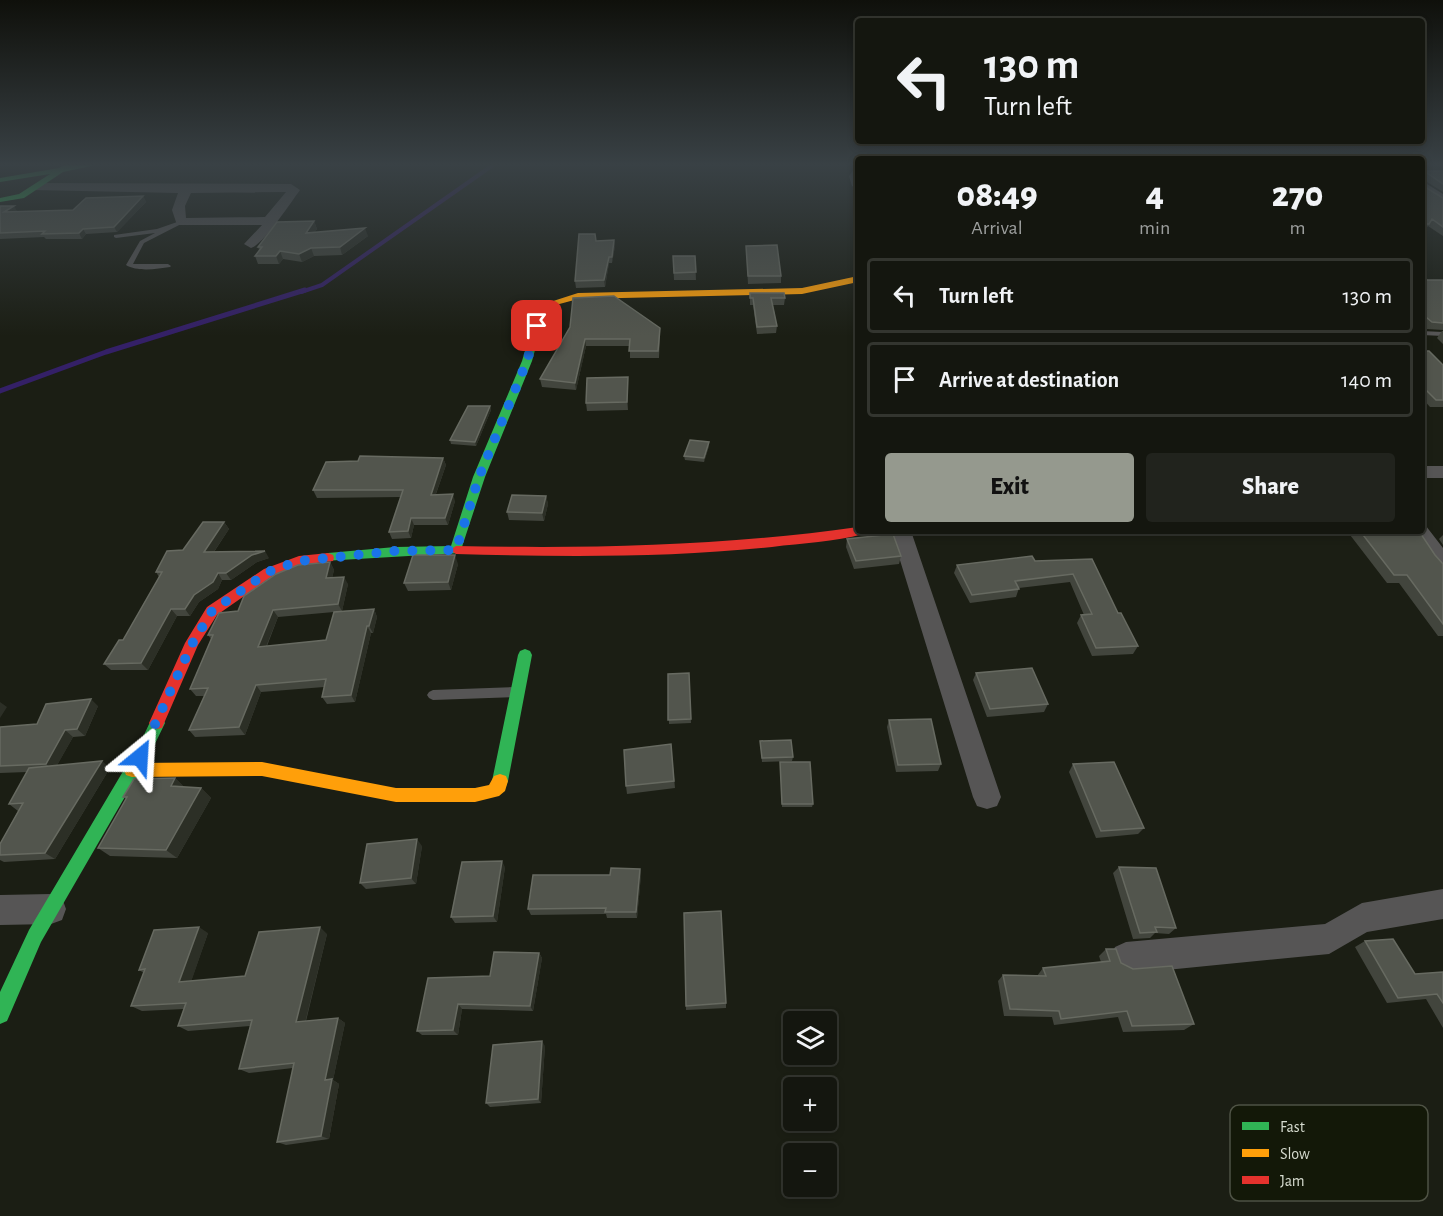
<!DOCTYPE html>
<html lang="en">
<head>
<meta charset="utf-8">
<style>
	:root { --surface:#14160f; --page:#21231d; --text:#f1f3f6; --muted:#9d9f9e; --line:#33352f; --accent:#95998e }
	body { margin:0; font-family:"Alegreya Sans",sans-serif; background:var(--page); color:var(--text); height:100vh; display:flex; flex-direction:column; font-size:22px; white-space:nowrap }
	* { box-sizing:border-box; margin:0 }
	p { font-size:20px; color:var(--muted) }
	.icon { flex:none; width:33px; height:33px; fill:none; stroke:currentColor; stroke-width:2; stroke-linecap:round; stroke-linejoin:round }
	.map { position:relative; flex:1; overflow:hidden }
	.sheet { position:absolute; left:855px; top:156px; width:570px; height:378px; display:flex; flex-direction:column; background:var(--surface); border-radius:6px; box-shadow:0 3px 9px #0003,0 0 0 2px var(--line) }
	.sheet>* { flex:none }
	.hud { position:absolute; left:855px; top:18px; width:570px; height:126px; border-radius:6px; box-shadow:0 3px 9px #0003,0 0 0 2px var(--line); background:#14160f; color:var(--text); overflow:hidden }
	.tools { position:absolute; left:783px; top:1011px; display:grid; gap:12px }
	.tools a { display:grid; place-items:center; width:54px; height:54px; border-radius:6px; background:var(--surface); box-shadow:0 3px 9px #0003,0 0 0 2px var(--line); font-size:30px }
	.pin { position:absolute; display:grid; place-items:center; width:51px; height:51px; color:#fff; margin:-26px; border-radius:12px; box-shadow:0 3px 9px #0006 }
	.me { position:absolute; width:66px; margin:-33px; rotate:27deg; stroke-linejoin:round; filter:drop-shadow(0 0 4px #0008) }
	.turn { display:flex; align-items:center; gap:21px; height:126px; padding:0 30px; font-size:27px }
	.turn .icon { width:78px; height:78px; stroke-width:2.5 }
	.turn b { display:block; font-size:42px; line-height:51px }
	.eta { display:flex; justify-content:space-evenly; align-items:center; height:102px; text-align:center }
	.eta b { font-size:36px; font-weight:800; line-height:42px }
	.button { display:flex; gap:12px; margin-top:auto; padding:12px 30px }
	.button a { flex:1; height:69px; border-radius:6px; background:var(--accent); color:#111; font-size:24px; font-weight:800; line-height:69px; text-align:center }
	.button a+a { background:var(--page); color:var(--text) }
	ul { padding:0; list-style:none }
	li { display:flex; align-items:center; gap:18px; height:75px; margin:0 12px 9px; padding:0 18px; border:3px solid var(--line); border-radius:6px }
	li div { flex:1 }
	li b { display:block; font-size:22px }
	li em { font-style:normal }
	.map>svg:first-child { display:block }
</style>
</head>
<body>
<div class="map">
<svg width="1443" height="1216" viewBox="0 0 1443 1216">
	<rect width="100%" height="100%" fill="#1b1e14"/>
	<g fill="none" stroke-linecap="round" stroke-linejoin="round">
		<!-- stream-far1 -->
		<path stroke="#342067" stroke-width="4" d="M301 292 322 285 493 165"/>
		<!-- stream -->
		<path stroke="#342067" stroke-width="5" d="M0 391 106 352 305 290"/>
		<!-- lane -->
		<path fill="#565555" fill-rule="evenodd" d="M180 221 185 222 144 243 133 264H168L171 266 170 267C157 269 137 272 126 265L140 241 155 233 116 238 114 237V235L157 229Z
			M1422 331 1443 332V336L1422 335Z
			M514 687 518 689 520 692 518 695 514 697 433 700 429 698 427 695 429 692 433 690Z"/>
		<!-- street -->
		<path fill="#565555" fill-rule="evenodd" d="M858 168V190L852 186 849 176 854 169Z
			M1422 181 1443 194V204L1422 191Z
			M37 183 291 184 300 190C291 202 263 245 251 248L244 244 262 225H177L172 210 178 193 33 190 31 187ZM286 192 265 217 186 218 185 206 191 193Z
			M1422 466H1443V478H1422Z
			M1422 525 1426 526 1443 548V572L1435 569 1409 531H1422Z
			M891 531H911L1001 797 997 806 987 809 977 806 973 797Z
			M1443 889V919L1367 932 1329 954 1126 974 1115 969 1110 958 1115 947 1126 942 1325 924 1362 903Z
			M51 894 62 898 66 909 62 920 51 924 0 925V895Z"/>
		<!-- fast -->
		<path fill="#30b455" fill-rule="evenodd" d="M64 165H96L63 172 24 198 0 202V198L19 194 50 174 0 182V178L59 168Z
			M549 301 557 303 546 310 532 361 485 477 460 553 323 561 322 558 323 555 328 553 395 547 451 546 473 477 522 361 537 309Z
			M525 649 530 651 532 655 508 781 506 786 500 788 494 786 492 781 518 655 520 651Z
			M157 717 162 718 165 723 152 750 41 942 7 1021 0 1024V992L29 930 141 741 152 718Z"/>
		<!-- slow -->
		<path fill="#ff9f0a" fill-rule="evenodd" d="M858 276V282L802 294 578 299 552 306 547 303 578 293 802 288Z
			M262 762 396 788H475L489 785 494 776 500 774 506 776 508 781 505 791 499 796 475 802H396L262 776 132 777 126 775 124 770 126 765 132 763Z"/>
		<!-- jam -->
		<path fill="#e5322d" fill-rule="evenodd" d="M858 527V531H865L863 534C835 542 802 543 772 547 668 558 561 557 456 554L450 550 456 546C591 549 724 546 858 527Z
			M328 553 333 555 334 558 333 561 300 565 274 575 217 615 198 645 162 728 157 729 152 728 149 723 185 643 207 607 264 569 299 556Z"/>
	</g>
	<!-- wall -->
	<path fill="#42453d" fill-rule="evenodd" d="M1422 165H1443H1424V171H1443V192L1424 180 1425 187 1443 198V236L1428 226 1425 230H1422Z
		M143 196 146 202 117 232 86 234 82 239H46L44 237 0 239V206L17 211 16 212 73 210Z
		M314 221 317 229 314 233 368 236 342 255 314 256 302 262 283 259 279 264H258L255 256 259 250 258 247Z
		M614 240 615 246 612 263H609L605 287 576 288 575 281 596 241Z
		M746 246 781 276V283L748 284Z
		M673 256H695L696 280H674Z
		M1422 276 1427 280H1443V330L1427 329 1422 325Z
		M750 293 785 298 784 305H773L777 326 776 333 757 334 753 305H750Z
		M570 327 660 336 659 358H630V346H586L576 390 542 387 540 379Z
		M1442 331H1443V344L1437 338Z
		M1422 351 1443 365V407H1430L1422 398Z
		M628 377V410L587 411 586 403Z
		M490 406 491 410 476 446 451 444 450 440Z
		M709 446 704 462 685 460 684 456Z
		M443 458 446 465 436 494 455 501 448 525H414L411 538 392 539 389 532 401 497 317 498 313 490Z
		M546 496 548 504 544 521 509 520 507 512Z
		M224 522 229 529 214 552 269 558 257 562 231 580H222L218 589 199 602 190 616H177L148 670H111L104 664 123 640 159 577 156 572 183 550Z
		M1347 531H1419L1435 555 1443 564V636H1438L1399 583H1387Z
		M1443 535V545L1439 539Z
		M847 539 901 556 899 564 854 569 846 547Z
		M1092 559 1118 613 1138 646 1133 654 1092 656 1077 623 1081 615H1084L1070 582 1019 588 1016 597 970 603 954 573 957 565Z
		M330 562 334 570 332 578 348 584 342 611 374 609 377 617 373 633H371L355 702 327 704 322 697 324 687 261 692 245 735 195 737 189 730 204 696H196L190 689 211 639 208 635 238 611ZM334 612 326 640 267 646 278 617Z
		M458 564 451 590 408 591 404 583Z
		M689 673 691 723 669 724 668 674Z
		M976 673 1048 704 1044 712 987 717 973 680Z
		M98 706 85 736 73 737 57 765 110 768 55 859 4 862 0 860V844L18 811 9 804 27 772 0 773V727L37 724Z
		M889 720 941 764 938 771 896 772 887 727Z
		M760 741 793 757 792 761 762 762Z
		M671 744 675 788 627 794 626 786Z
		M780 762 813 804 812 807H782Z
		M1073 764 1144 828 1138 834 1096 838 1069 772Z
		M175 778 184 787 201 788 211 798 177 858 110 856 98 848 126 799 123 797Z
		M422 846 416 884 366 889 360 883Z
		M505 867 497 922 455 923 451 917Z
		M1119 867 1176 928 1169 934 1155 933 1150 938 1133 939 1113 873Z
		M640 869 641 875 637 918H607L606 914 531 915 528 909 610 875Z
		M208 933 191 981 245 976 327 934 306 1021 338 1018 345 1023 333 1080 339 1084 329 1139 286 1145 277 1142 293 1068 249 1073 239 1069 250 1026 188 1031 178 1026 184 1009 142 1011 131 1006 144 973 139 970Z
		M1365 941 1415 974 1443 972V1028L1426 999 1387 1003 1355 947Z
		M1106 949 1121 963 1194 1024 1184 1030 1123 1032 1118 1017 1054 1025 1052 1017 1004 1016 998 981 1003 975 1037 976 1043 968 1101 962 1099 956Z
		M539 953 542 958 533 1011 462 1009 458 1035H422L417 1031 490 976Z
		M726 1003V1008L686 1010V1006Z
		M545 1046 541 1103 490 1107 486 1103Z"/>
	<!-- shaded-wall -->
	<path fill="#2c2f26" d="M143 196 146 202 117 232 114 227Z
		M14 206 17 211 8 218 4 212Z
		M314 221 317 229 309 241 306 233Z
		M365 228 368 236 342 255 340 247Z
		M83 229 86 234 82 239 79 233Z
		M614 240 615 246 612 263V257Z
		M311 248 314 256 302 262 299 254Z
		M280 251 283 259 279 264 276 256Z
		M609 257V263L605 287 604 280Z
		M585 339 586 346 576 390 575 383Z
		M628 377V410L627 402Z
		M490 406 491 410 476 446 475 442Z
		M709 442V446L704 462V458Z
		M443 458 446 465 433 502 431 495Z
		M453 494 455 501 448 525 445 518Z
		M546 496 548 504 544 521 542 513Z
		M411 518 414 525 411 538 408 531Z
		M224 522 229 529 209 559 204 552Z
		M265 551 269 558 257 562 231 580 226 573 252 555Z
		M455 555 458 564 451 590 448 582Z
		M330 562 334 570 330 586 326 578Z
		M218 573 222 580 218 589 199 602 190 616 185 609 194 595Z
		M344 577 348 584 342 611 338 604Z
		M171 609 177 616 148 670 141 663Z
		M374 609 377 617 373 633 369 626Z
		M273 610 278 617 263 654 258 647Z
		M367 626 371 633 355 702 351 695Z
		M256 685 261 692 245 735 239 727Z
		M91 699 98 706 85 736 77 729Z
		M0 702 7 707 0 718Z
		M65 730 73 737 54 771 46 764Z
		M102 761 110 768 55 859 45 853Z
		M175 778 185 788 171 786Z
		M201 788 211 798 177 858 166 850Z
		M417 839 422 846 416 884 411 878Z
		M502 861 505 867 497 922 493 916Z
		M640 869 641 875 637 918 636 912Z
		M199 927 208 933 189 988 179 982Z
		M320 927 327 934 304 1027 296 1022Z
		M539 953 542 958 533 1011 530 1006Z
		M458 1004 462 1009 458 1035 453 1030Z
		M338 1018 345 1023 333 1080 339 1084 329 1139 321 1136 325 1080Z
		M542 1041 545 1046 541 1103 538 1099Z"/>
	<!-- building -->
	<path fill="#52554d" stroke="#676a61" stroke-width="1.5" d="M1422 165H1424V171H1443V184L1427 173 1424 174 1425 187 1443 198V227L1432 219 1429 224H1422Z
		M143 196 114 227 83 229 79 233 42 234 45 231 0 233V206H14L4 212 73 210 86 198Z
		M314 221 306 233 365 228 340 247 311 248 299 254 280 251 276 256H255L262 247H258L277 222Z
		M579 234H595L596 241 614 240 612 257H609L604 280 575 281Z
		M777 245 781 276H748L746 246Z
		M673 256H695L696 272 674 273Z
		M1422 276H1424L1427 280H1443V323L1432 322 1427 318 1422 317Z
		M750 293H784L785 298H771L777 326 757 327 753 298H750Z
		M614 296 660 328 658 351H629L630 339H585L575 383 540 379 570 327 573 298Z
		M1422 351H1429L1443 365V400H1436L1424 388H1422Z
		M628 377 627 402 586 403 587 378Z
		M468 406H490L475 442 450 440Z
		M690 440 709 442 704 458 684 456Z
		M360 456 443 458 431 495 453 494 445 518H411L408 531 389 532 403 490H313L326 462 358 461Z
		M512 495 546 496 542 513 507 512Z
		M203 522H224L204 552 265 551 252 555 226 573H218L213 582 194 595 185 609H171L141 663 104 664 119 640H123L162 572H156L167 551 183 550Z
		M1360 531H1419L1435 555 1443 564V624L1407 575H1394Z
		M893 534 901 556 856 561 847 539Z
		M413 555H455L448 582 404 583Z
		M1032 556 1035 561 1092 559 1118 613H1121L1138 646 1096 648 1081 615 1092 614 1073 574 1015 581 1019 589 972 595 957 565Z
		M330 562 326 578 344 577 338 604 273 610 258 647 326 640 334 612 374 609 369 626H367L351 695 322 697 326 679 256 685 239 727 189 730 208 688 190 689 213 635H208L219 613 238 611 244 596 276 574 298 565Z
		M1032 668 1048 704 990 709 976 673Z
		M689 673 691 719 668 720V674Z
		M91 699 77 729 65 730 46 764 0 766V727L37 724 46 704Z
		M931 719 941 764 898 765 889 720Z
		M791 740 793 757 762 758 760 741Z
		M671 744 674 781 626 786 624 750Z
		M102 761 45 853 0 855V844L23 803 9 804 29 768Z
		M780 762H810L813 804H782Z
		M1114 762 1144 828 1101 831 1073 764Z
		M175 778 171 786 201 788 166 850 98 848 127 797H123L134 779Z
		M417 839 411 878 360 883 367 844Z
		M502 861 493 916 451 917 462 862Z
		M1119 867 1156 868 1176 928 1155 927 1157 932 1140 933Z
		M611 868 640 869 636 912H605L606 908 528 909 533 875H610Z
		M721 911 726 1003 686 1006 684 913Z
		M199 927 179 982 245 976 259 932 320 927 296 1022 338 1018 325 1080 332 1079 321 1136 277 1142 294 1063 239 1069 252 1020 178 1026 186 1003 131 1006 145 969 139 970 154 930Z
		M1393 939 1415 974 1443 972V1003L1437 994 1398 998 1365 941Z
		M1106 949H1116L1121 963 1133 969 1172 966 1194 1024 1132 1026 1127 1011 1061 1019 1059 1011 1010 1009 1003 975 1046 976 1043 968 1110 961Z
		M494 952 539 953 530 1006 458 1004 453 1030 417 1031 428 978 490 976Z
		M542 1041 538 1099 486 1103 493 1045Z"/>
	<!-- sky -->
	<linearGradient id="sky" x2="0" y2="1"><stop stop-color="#0f100b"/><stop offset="0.49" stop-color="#394145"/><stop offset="1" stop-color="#394145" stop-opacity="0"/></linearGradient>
	<rect width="1443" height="336" fill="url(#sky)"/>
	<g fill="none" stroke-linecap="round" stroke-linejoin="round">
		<!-- route -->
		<path stroke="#1a73e8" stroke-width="10" stroke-dasharray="0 18" d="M140 757 192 644 212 611 268 572 299 561 395 551 456 550 479 477 527 361 537 326"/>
	</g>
	<!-- legend -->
	<rect x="1230" y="1105" width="198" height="96" rx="9" fill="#131808" stroke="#4e5244" stroke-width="1.5"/>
	<rect x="1242" y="1122" width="27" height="8" fill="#30b455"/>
	<rect x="1242" y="1149" width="27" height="8" fill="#ff9f0a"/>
	<rect x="1242" y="1176" width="27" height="8" fill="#e5322d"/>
	<g font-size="16" fill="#d6dbcf">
		<text x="1280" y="1132">Fast</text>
		<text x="1280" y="1159">Slow</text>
		<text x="1280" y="1186">Jam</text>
	</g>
</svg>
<div class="tools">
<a><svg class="icon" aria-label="layers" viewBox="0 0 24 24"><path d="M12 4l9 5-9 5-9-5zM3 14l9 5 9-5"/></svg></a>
<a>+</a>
<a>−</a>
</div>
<div class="pin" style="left:537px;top:326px;background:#d93025"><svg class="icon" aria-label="arrive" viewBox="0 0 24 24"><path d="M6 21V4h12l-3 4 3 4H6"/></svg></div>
<svg class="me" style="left:140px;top:757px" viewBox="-20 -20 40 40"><path d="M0-17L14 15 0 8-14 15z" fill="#1a73e8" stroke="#fff" stroke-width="4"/></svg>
<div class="hud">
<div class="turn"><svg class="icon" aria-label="left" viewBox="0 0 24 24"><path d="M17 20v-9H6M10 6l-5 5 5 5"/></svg><div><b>130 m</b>Turn left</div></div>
</div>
<section class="sheet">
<div class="eta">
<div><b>08:49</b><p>Arrival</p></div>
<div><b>4</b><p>min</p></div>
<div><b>270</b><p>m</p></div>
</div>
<ul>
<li><svg class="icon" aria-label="left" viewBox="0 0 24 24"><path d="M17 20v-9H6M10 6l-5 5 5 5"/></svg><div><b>Turn left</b></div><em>130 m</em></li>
<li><svg class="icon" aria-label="arrive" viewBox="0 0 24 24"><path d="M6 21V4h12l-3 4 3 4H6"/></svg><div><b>Arrive at destination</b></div><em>140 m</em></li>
</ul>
<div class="button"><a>Exit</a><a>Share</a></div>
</section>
</div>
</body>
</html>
